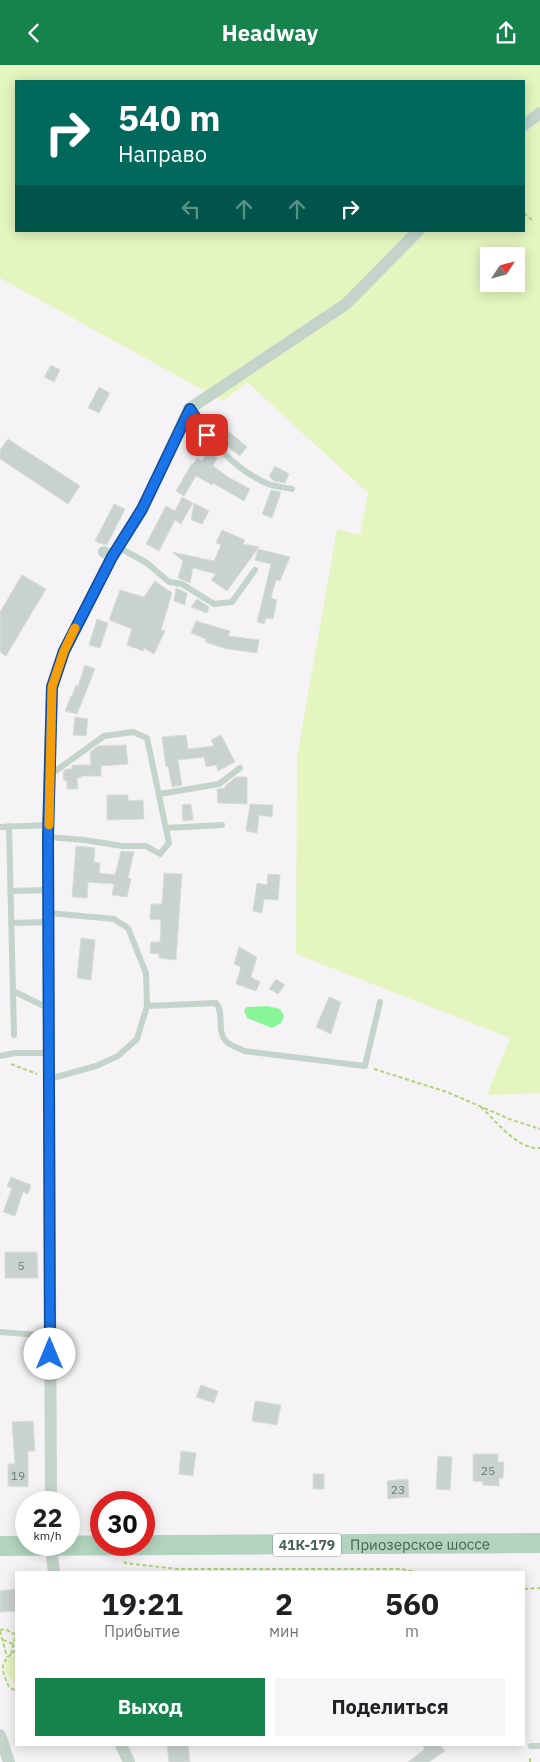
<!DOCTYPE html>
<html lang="ru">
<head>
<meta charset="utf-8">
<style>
	:root { --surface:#fff; --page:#f6f6f6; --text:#202124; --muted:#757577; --accent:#16824c }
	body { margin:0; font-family:"IBM Plex Sans",sans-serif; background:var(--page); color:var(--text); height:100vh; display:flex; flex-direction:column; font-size:19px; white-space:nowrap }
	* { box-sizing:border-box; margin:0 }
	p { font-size:16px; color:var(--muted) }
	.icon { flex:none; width:28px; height:28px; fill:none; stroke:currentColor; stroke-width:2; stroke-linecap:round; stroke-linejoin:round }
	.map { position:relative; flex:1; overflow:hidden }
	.sheet { position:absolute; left:15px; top:1506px; width:510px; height:175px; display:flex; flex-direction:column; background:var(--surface); border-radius:0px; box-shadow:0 2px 12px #0003 }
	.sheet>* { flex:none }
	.guide { position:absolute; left:15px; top:15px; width:510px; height:152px; border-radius:0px; box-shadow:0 2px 12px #0003; background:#00695c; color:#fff; overflow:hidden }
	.needle { width:32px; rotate:54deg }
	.fabs { position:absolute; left:480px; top:182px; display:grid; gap:10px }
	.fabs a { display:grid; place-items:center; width:45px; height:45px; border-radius:0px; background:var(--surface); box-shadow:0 2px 12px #0003; font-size:25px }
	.speed { position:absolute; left:15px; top:1426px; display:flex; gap:10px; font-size:25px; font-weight:700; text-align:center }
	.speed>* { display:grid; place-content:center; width:65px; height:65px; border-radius:50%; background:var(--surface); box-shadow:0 2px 12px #0003; line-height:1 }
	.speed small { font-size:12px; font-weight:400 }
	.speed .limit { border:8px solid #d22; background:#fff; color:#111 }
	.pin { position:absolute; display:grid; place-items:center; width:42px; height:42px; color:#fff; margin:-21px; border-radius:10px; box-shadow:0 2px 8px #0006 }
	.me { position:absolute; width:55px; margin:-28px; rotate:0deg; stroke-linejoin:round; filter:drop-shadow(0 0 4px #0008) }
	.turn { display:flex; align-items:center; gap:18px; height:105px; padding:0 20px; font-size:22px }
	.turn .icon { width:65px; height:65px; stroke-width:2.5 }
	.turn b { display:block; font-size:35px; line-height:42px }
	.lanes { display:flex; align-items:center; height:48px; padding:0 20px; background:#0003; justify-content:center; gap:25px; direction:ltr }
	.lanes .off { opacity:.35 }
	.eta { display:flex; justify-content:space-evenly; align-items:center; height:85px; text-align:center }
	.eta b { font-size:30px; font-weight:700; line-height:35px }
	.button { display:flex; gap:10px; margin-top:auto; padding:10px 20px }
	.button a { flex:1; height:58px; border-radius:0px; background:var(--accent); color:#fff; font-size:20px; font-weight:700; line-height:58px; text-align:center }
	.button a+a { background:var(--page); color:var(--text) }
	header { display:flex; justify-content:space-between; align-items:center; height:65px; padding:0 20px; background:var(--accent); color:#fff; font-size:22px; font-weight:700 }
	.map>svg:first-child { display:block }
</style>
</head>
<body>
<header><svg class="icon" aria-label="back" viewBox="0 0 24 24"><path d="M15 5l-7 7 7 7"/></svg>Headway<svg class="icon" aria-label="share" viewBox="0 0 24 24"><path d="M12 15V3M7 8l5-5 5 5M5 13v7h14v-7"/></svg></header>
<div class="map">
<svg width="540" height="1697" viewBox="0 0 540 1697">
	<rect width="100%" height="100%" fill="#f5f3f5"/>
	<!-- green -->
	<path fill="#e4f5bf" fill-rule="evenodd" d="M0 0H540V1028L487 1030 510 973 296 889 297 692 337 464 360 470 368 428 247 317 223 336 0 213ZM16 16H524V166H16ZM489 191H516V219H489Z
		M16 1589V1619L7 1610 5 1600 8 1594Z"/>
	<!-- water -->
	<path fill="#88f596" d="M267 941 280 944 284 951 281 958 272 963 247 953 244 945 247 942Z"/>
	<!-- building -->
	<path fill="#cad2cf" stroke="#d6dfdb" d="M51 300 60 305 54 317 44 312Z
		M99 322 110 328 99 348 88 343Z
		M219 358 247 382 240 391 217 373 218 371 212 365Z
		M8 374 80 421 68 439 0 394V385Z
		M207 387 217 393 213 401 228 412 250 424 244 436 213 418 212 420 196 411 184 431 176 426 192 398 193 399 197 393 202 396Z
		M275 401 289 409 285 418 274 416 269 411Z
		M271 425 281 427 272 453 262 449Z
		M182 432 193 438 181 459 175 455 159 486 146 479 166 441 175 446Z
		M194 438 209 446 202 459 191 455Z
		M114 439 125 444 107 480 102 479 95 476Z
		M222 465 245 475 243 479 259 482 227 526 211 515 216 509 193 503 190 518 178 513 183 496 172 487 214 496 221 480 216 478Z
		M258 484 290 492 280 516 276 515 271 533 277 535 273 554 266 553 264 559 257 557 271 499 255 495Z
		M22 510 46 524 6 591 0 587V547Z
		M155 516 172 528 161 565 165 566 154 589 144 583 143 586 127 580 132 564 109 555 120 525 144 532Z
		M176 523 187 528 185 540 174 536Z
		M197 534 209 542 207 548 191 542Z
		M97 554 108 558 100 583 89 580Z
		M196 556 230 566 228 571 259 575 257 588 227 584 205 577 206 574 191 568Z
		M85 600 95 604 77 649 65 646 71 631H72L76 620 78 621Z
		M75 652 88 654 86 671 73 670Z
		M186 670 188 684 214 681 211 675 221 670 235 697 218 706 216 700 206 702 204 692 178 695 182 720 172 722 168 701 166 702 162 672Z
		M126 680 128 699 101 701V711H81V713H77L78 724H67V715L64 716 63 707 66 704H72V700H91L90 687 98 681Z
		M236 712H247V739L218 738 217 724 225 723V721Z
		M107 730H128V736L143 735 144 754 107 755Z
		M191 739 193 755 183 756 182 740Z
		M250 739 273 740 272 752 259 750 257 768 246 766Z
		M76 781 95 783 94 797 100 798 99 808 115 810 121 786 134 787 128 813 131 814 127 832 112 830 114 819 88 817 87 833 72 832Z
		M164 808 182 809 176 895 159 893V889L150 888 151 877H160L161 855 150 854 151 839H162Z
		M268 809 280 810 278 835 264 834 262 848 253 846 257 818 267 820Z
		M81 873 95 875 91 915 77 913Z
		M239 882 257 892 251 912 260 917 256 926 236 919 241 902 234 899Z
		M276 914 285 920 278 929 269 924Z
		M329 932 341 937 331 969 316 962Z
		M11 1112 31 1120 28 1129 23 1127 15 1151 3 1147 12 1123 7 1121Z
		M5 1187H37L38 1213H5Z
		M201 1320 218 1326 214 1338 196 1332Z
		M255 1336 281 1340 277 1360 252 1356Z
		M33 1356 35 1386H28V1422L8 1421V1399H15L12 1357Z
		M181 1386 196 1388 193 1411 179 1409Z
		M473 1389H498V1397H504L503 1413H499V1421L483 1420V1417L473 1416Z
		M438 1391 452 1392 450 1425 436 1424Z
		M313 1409H324V1424H313Z
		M408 1414 409 1432 388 1434 387 1416Z
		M16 1524V1546L0 1547V1526Z
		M167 1680H188L190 1697H169Z
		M422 1680H440L445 1686 429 1697H408L425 1684Z"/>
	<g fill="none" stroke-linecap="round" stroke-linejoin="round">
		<!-- path -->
		<path stroke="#add773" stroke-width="2" stroke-dasharray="4 2.5" stroke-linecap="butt" d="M524 148 532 155
			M11 999 37 1009
			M374 1004 447 1027 512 1055 540 1064
			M481 1042C496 1056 518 1085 540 1083
			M125 1496V1498L178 1504H402L420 1508
			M524 1524 540 1523
			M0 1565 5 1564 16 1570
			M0 1566 7 1592
			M3 1575 16 1580
			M16 1585C0 1598 0 1602 9 1622L16 1626
			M11 1589 16 1570
			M530 1697V1691"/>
		<!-- service -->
		<path stroke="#c3d5ca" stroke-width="6" d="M189 344C210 374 232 403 266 418 274 422 284 422 292 424
			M118 482 147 498 169 517 182 519 214 539 232 537 255 505
			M159 729 219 719 240 703
			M9 761 14 970
			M0 762 48 760
			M166 763 222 760
			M48 772 84 775 122 781H146L160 789 169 778 147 673 133 667 104 671 50 710
			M10 826 49 825
			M49 848 114 854 128 863 146 908 147 941 137 974 118 991 96 1001 49 1014
			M11 858 49 857
			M13 926 48 943
			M147 941 216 938C225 948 216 966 226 976 230 981 239 983 244 986L365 1001 380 937
			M0 991 15 988H49
			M0 1267 50 1271
			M531 1681H540"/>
		<!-- minor -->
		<path stroke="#c3d5ca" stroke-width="12" d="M524 60 540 48
			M112 492 142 445 189 344 346 239 418 166
			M51 1438 48 772 52 622 64 586 112 492 104 487
			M51 1480 54 1508
			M0 1670 9 1697
			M121 1680 129 1697"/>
		<!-- primary -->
		<path stroke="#b1d3bf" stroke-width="20" id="s1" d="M0 1481 540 1478"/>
	</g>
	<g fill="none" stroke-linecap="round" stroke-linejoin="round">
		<defs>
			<path id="route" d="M50 1289 48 772 52 622 64 586 112 492 142 444 190 344 207 370"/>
		</defs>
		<!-- route casing -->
		<use href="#route" stroke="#114b97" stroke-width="12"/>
		<!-- route -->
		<use href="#route" stroke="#1a73e8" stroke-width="9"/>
		<!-- slow -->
		<path stroke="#f59e0b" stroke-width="9" d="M49 760 52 622 64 586 75 563"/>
	</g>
	<g text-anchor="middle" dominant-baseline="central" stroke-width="4" stroke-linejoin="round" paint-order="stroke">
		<!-- number labels -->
		<g font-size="12" fill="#687f72">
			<text x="21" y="1200">5</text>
			<text x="488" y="1405">25</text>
			<text x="18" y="1410">19</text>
			<text x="398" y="1424">23</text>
		</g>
		<!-- shield labels -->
		<rect fill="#fff" stroke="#7f9287" stroke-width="1" x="273" y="1468.5" width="68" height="23" rx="4"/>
		<g font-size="14" font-weight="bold" fill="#486353">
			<text x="307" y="1480">41К-179</text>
		</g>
		<!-- street labels -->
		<g font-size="15" fill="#486353" stroke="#fff">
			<text stroke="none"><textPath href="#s1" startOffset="420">Приозерское шоссе</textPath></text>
		</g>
	</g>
</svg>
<div class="fabs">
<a><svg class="needle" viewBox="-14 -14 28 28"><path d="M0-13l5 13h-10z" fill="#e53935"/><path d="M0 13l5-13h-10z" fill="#757577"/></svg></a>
</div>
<div class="speed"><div>22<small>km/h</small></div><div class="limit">30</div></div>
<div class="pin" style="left:207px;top:370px;background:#d93025"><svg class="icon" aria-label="arrive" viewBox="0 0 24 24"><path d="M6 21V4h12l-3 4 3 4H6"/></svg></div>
<svg class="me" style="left:50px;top:1289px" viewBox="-20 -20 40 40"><circle r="19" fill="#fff"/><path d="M0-13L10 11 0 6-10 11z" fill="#1a73e8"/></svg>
<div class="guide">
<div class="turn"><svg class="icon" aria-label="right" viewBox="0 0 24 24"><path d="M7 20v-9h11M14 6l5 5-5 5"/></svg><div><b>540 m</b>Направо</div></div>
<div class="lanes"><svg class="icon off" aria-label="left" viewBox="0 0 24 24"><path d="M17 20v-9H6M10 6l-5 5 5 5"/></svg><svg class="icon off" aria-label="ahead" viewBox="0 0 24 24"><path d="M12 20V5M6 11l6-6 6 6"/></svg><svg class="icon off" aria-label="ahead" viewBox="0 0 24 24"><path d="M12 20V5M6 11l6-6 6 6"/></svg><svg class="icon" aria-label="right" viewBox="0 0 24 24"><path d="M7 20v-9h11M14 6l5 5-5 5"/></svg></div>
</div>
<section class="sheet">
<div class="eta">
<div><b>19:21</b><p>Прибытие</p></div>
<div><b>2</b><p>мин</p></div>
<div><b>560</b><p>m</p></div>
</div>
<div class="button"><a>Выход</a><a>Поделиться</a></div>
</section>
</div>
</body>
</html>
